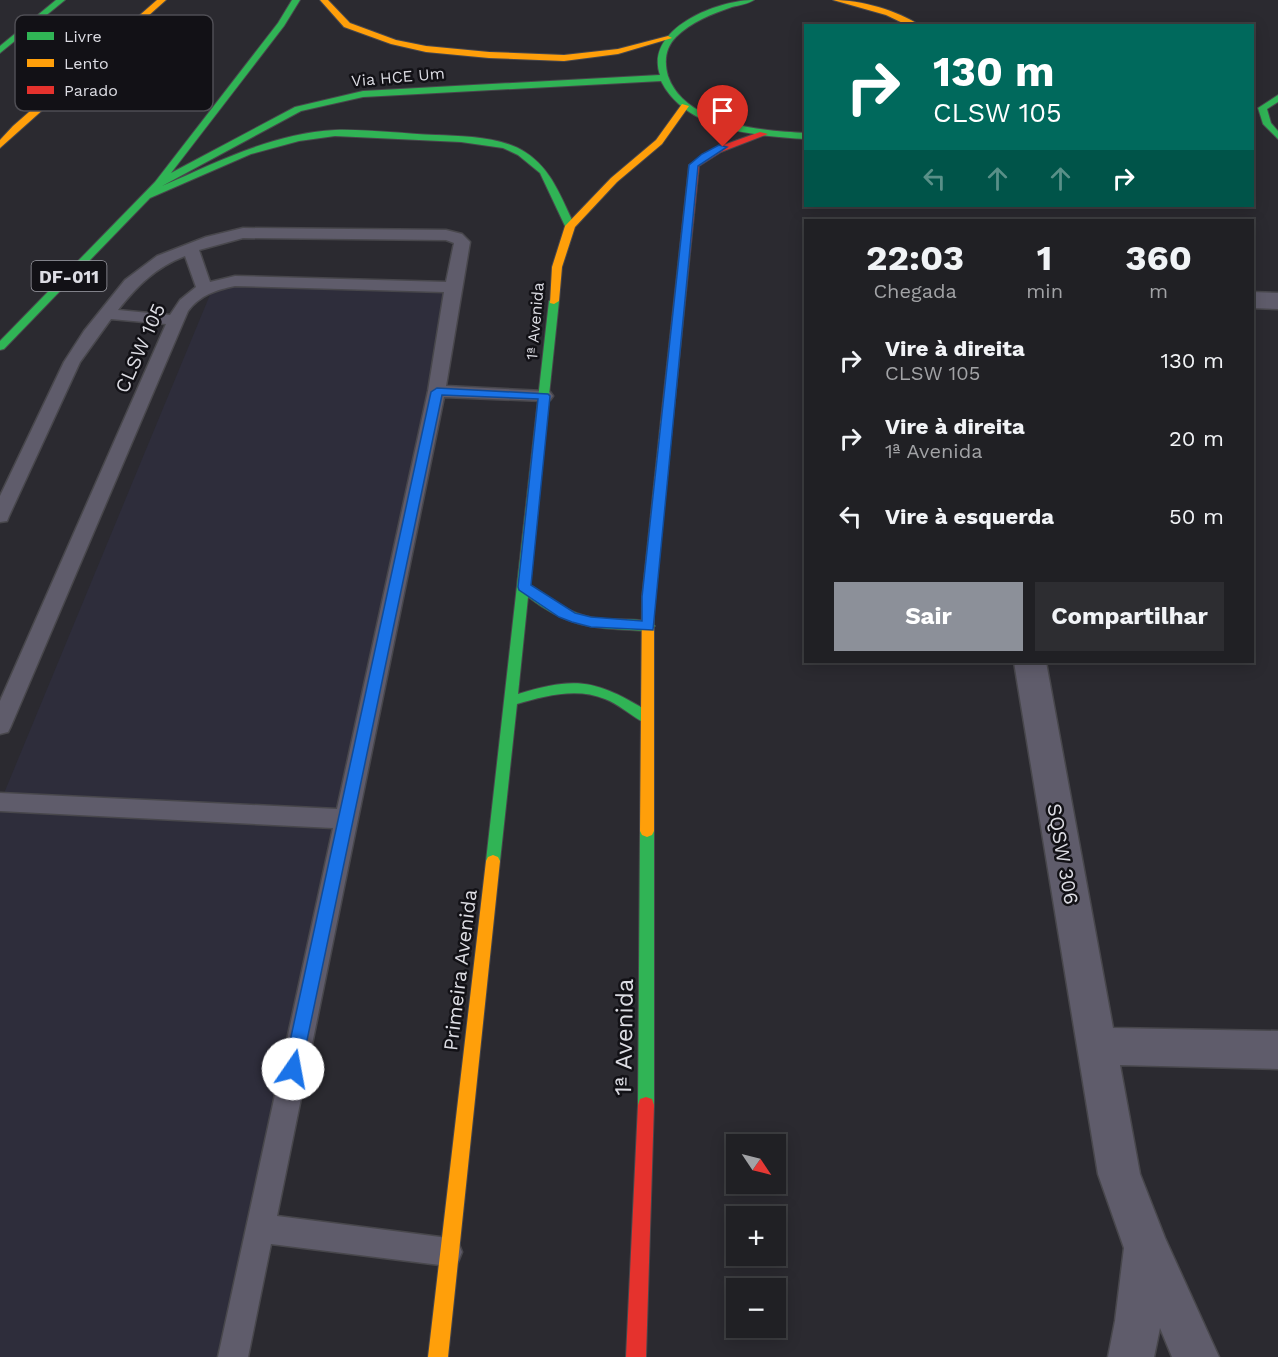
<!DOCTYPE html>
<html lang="pt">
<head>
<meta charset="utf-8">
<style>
	:root { --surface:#202024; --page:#2d2d31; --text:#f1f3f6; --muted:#a2a3a6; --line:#3d3e41; --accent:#8c9099 }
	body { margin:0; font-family:"Work Sans",sans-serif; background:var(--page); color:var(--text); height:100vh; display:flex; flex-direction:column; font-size:22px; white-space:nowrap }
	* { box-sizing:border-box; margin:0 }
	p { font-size:20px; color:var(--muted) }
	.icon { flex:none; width:33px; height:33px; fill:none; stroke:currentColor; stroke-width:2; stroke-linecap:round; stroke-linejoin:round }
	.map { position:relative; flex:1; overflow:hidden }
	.sheet { position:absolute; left:804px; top:219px; width:450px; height:444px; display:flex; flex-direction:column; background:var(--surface); border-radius:0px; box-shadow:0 3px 15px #0003,0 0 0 2px var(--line) }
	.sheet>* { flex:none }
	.top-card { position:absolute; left:804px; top:24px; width:450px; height:183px; border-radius:0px; box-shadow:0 3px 15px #0003,0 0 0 2px var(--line); background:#00695c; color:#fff; overflow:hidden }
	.needle { width:39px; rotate:125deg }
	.buttons { position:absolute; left:726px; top:1134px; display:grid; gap:12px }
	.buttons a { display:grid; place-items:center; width:60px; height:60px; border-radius:0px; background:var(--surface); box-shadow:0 3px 15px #0003,0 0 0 2px var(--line); font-size:30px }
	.pin { position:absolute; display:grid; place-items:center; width:51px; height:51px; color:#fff; margin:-62px -26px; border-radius:50% 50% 50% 0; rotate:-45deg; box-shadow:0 0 6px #0007 }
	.pin .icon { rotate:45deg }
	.me { position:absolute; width:66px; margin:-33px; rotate:12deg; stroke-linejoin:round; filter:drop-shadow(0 0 4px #0008) }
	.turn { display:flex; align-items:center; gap:21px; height:126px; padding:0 30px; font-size:27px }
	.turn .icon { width:78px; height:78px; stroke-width:2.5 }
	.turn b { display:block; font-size:42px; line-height:51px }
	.lanes { display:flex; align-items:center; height:57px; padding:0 30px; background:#0003; justify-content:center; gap:30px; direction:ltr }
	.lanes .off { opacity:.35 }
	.eta { display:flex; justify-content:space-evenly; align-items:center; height:102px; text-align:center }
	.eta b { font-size:36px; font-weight:700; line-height:42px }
	.primary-button { display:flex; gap:12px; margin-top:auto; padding:12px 30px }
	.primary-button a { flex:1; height:69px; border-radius:0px; background:var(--accent); color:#fff; font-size:24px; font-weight:700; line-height:69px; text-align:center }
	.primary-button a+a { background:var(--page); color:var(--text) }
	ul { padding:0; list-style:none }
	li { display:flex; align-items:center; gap:18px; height:78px; padding:0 30px }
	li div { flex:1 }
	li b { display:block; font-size:22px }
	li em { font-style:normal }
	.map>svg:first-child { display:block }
</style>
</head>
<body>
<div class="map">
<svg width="1278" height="1357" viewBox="0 0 1278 1357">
	<rect width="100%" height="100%" fill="#2b2a30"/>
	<!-- built -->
	<path fill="#2e2d3b" d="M214 285 463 290 233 1357H0V803Z"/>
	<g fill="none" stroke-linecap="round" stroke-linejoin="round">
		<defs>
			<path id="lane" d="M243 228 446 230 462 234 470 242 446 386 544 391 550 392 553 396 550 400 544 401 444 397 277 1216 448 1238 458 1242 462 1252 458 1262 448 1266 271 1244 248 1357H218L333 828 0 811V793L337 809 428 391 444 292 235 286C216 290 200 295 188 311L11 726 8 732 0 734V701L166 324 111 319 80 362 9 516 7 521 0 522V496L64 362 84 331 125 280 157 256 206 237ZM243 238 446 240 454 243 446 282 235 276 210 282 199 250ZM185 256 196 287 180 300 170 315 118 310C137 286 156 267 185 256Z"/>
			<path id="street" d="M1252 292 1278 293V309L1252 308Z
				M1014 662H1046L1113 1028 1278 1031V1069L1120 1065 1140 1174 1165 1238 1219 1357H1172L1160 1328 1154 1357H1108L1115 1321 1124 1248 1098 1174Z"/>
			<path id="fast" d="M56 0H65L0 53V46Z
				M292 0H300L284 26 171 173 295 107 363 91 660 75C644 29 717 0 754 0 748 4 740 5 732 7 712 14 691 22 676 37 665 48 664 62 668 76 685 125 762 131 806 133V139C757 136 686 131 661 81L363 97 301 111 162 186C217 162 274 133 335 130 368 129 403 134 436 135 462 136 503 137 525 152 552 169 561 198 575 226L570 229 565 226 540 173 518 155 503 148 461 142 335 136 299 141 251 154 150 198 4 349 0 350V341L155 182 278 23Z
				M1278 95V102L1267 109 1271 123 1278 131V139L1263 124 1258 108Z
				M554 298 559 301 529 584C554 602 574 617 605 619 617 620 648 617 655 626L648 631C596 628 571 630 528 597L518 694C579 675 598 681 651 713L653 717 651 721H641C629 714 618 704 605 699 577 687 544 696 517 704L500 861 498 865 493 867 488 865 486 861 549 301Z
				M647 825 652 827 654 831V1105L652 1111 646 1113 640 1111 638 1105 640 831 642 827Z"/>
			<path id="slow" d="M157 0H166L0 148V140L13 126Z
				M320 0H328L350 23 396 40 426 46 489 52 564 55 618 49 668 36 672 38 618 54 564 61 489 58 426 52 391 44 344 27Z
				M833 0C861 0 897 10 921 26H909L886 15Z
				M682 104 689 106 662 144 617 182 575 227 562 267 559 301 554 304 550 303 552 267 565 226 611 178 656 140Z
				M667 415 673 419 654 597V831L652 835 647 837 642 835 640 831 642 597 661 419Z
				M493 855 498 857 500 861 448 1357H428L486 861 488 857Z"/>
			<path id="jam" d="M760 132 768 134 721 152 699 166 673 419 671 422H663L661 419 689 165 715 148Z
				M646 1097 652 1099 654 1105 646 1357H626L638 1105 640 1099Z"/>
		</defs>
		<!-- lane casing -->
		<use href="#lane" stroke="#48474c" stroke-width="3"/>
		<!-- street casing -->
		<use href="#street" stroke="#48474c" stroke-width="3"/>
		<!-- fast casing -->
		<use href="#fast" stroke="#48474c" stroke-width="2"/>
		<!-- slow casing -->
		<use href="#slow" stroke="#48474c" stroke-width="2"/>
		<!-- jam casing -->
		<use href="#jam" stroke="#48474c" stroke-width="2"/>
		<!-- lane -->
		<use href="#lane" fill="#5f5c6b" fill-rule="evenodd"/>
		<!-- street -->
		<use href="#street" fill="#5f5c6b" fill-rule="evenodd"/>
		<!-- fast -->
		<use href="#fast" fill="#30b455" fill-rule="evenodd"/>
		<!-- slow -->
		<use href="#slow" fill="#ff9f0a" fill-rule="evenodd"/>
		<!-- jam -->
		<use href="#jam" fill="#e5322d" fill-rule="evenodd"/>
	</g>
	<!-- route -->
	<path fill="#1a73e8" stroke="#114b97" stroke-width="1.5" d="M719 145 727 147 698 166 653 630 591 627 572 622 559 617 519 590 518 587 538 399 442 395 301 1069 299 1075 293 1077 287 1075 284 1069 431 392 437 388 548 394 550 396 531 585 575 613 591 617 642 621V597L689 165 702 154Z"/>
	<g text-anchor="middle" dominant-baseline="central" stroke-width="5" stroke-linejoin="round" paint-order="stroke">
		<!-- far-street labels -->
		<g font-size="16" fill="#dcdce3" stroke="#121116">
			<text transform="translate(398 77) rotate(-5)">Via HCE Um</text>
			<text transform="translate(535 321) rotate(-85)">1ª Avenida</text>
		</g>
		<!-- shield labels -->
		<rect fill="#121116" stroke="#9f9fa6" stroke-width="1.5" x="31.5" y="261" width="75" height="30" rx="4.5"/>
		<g font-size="18" font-weight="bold" fill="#dcdce3">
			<text x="69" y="276">DF-011</text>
		</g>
		<!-- street labels -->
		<g font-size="20" fill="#dcdce3" stroke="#121116">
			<text transform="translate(140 348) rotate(-66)">CLSW 105</text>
			<text transform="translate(1063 854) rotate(80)">SQSW 306</text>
			<text transform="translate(460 970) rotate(-83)">Primeira Avenida</text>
		</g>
		<!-- near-street labels -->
		<g font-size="24" fill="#dcdce3" stroke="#121116">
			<text transform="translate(624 1037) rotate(-89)">1ª Avenida</text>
		</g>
	</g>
	<!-- legend -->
	<rect x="15" y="15" width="198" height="96" rx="9" fill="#121116" stroke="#4f4e54" stroke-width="1.5"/>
	<rect x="27" y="32" width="27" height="8" fill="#30b455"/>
	<rect x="27" y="59" width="27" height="8" fill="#ff9f0a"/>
	<rect x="27" y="86" width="27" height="8" fill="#e5322d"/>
	<g font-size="16" fill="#dcdce3">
		<text x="64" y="42">Livre</text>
		<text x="64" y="69">Lento</text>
		<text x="64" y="96">Parado</text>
	</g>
</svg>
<div class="buttons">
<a><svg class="needle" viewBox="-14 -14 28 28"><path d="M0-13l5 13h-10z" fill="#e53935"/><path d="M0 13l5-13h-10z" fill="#a2a3a6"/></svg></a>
<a>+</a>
<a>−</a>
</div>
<div class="pin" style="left:723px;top:147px;background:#d93025"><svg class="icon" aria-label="arrive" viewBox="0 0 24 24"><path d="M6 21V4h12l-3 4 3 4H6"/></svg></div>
<svg class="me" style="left:293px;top:1069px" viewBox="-20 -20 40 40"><circle r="19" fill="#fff"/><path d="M0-13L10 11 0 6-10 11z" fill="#1a73e8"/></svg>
<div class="top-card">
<div class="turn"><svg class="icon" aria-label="right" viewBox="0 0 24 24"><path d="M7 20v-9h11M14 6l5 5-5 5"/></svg><div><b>130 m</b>CLSW 105</div></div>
<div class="lanes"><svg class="icon off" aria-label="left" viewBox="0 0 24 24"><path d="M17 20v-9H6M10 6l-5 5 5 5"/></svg><svg class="icon off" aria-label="ahead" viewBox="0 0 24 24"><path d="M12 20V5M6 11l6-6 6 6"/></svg><svg class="icon off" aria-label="ahead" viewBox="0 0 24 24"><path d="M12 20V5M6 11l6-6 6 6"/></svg><svg class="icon" aria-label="right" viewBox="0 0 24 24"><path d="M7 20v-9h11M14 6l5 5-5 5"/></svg></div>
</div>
<section class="sheet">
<div class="eta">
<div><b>22:03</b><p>Chegada</p></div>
<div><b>1</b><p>min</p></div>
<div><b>360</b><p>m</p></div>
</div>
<ul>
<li><svg class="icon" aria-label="right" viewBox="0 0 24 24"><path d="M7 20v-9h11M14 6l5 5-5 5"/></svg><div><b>Vire à direita</b><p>CLSW 105</p></div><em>130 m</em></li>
<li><svg class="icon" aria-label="right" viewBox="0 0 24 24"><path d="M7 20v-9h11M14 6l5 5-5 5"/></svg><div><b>Vire à direita</b><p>1ª Avenida</p></div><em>20 m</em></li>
<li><svg class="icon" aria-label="left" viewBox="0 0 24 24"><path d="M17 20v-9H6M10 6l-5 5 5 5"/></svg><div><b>Vire à esquerda</b></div><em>50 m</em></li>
</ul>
<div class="primary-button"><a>Sair</a><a>Compartilhar</a></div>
</section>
</div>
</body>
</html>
